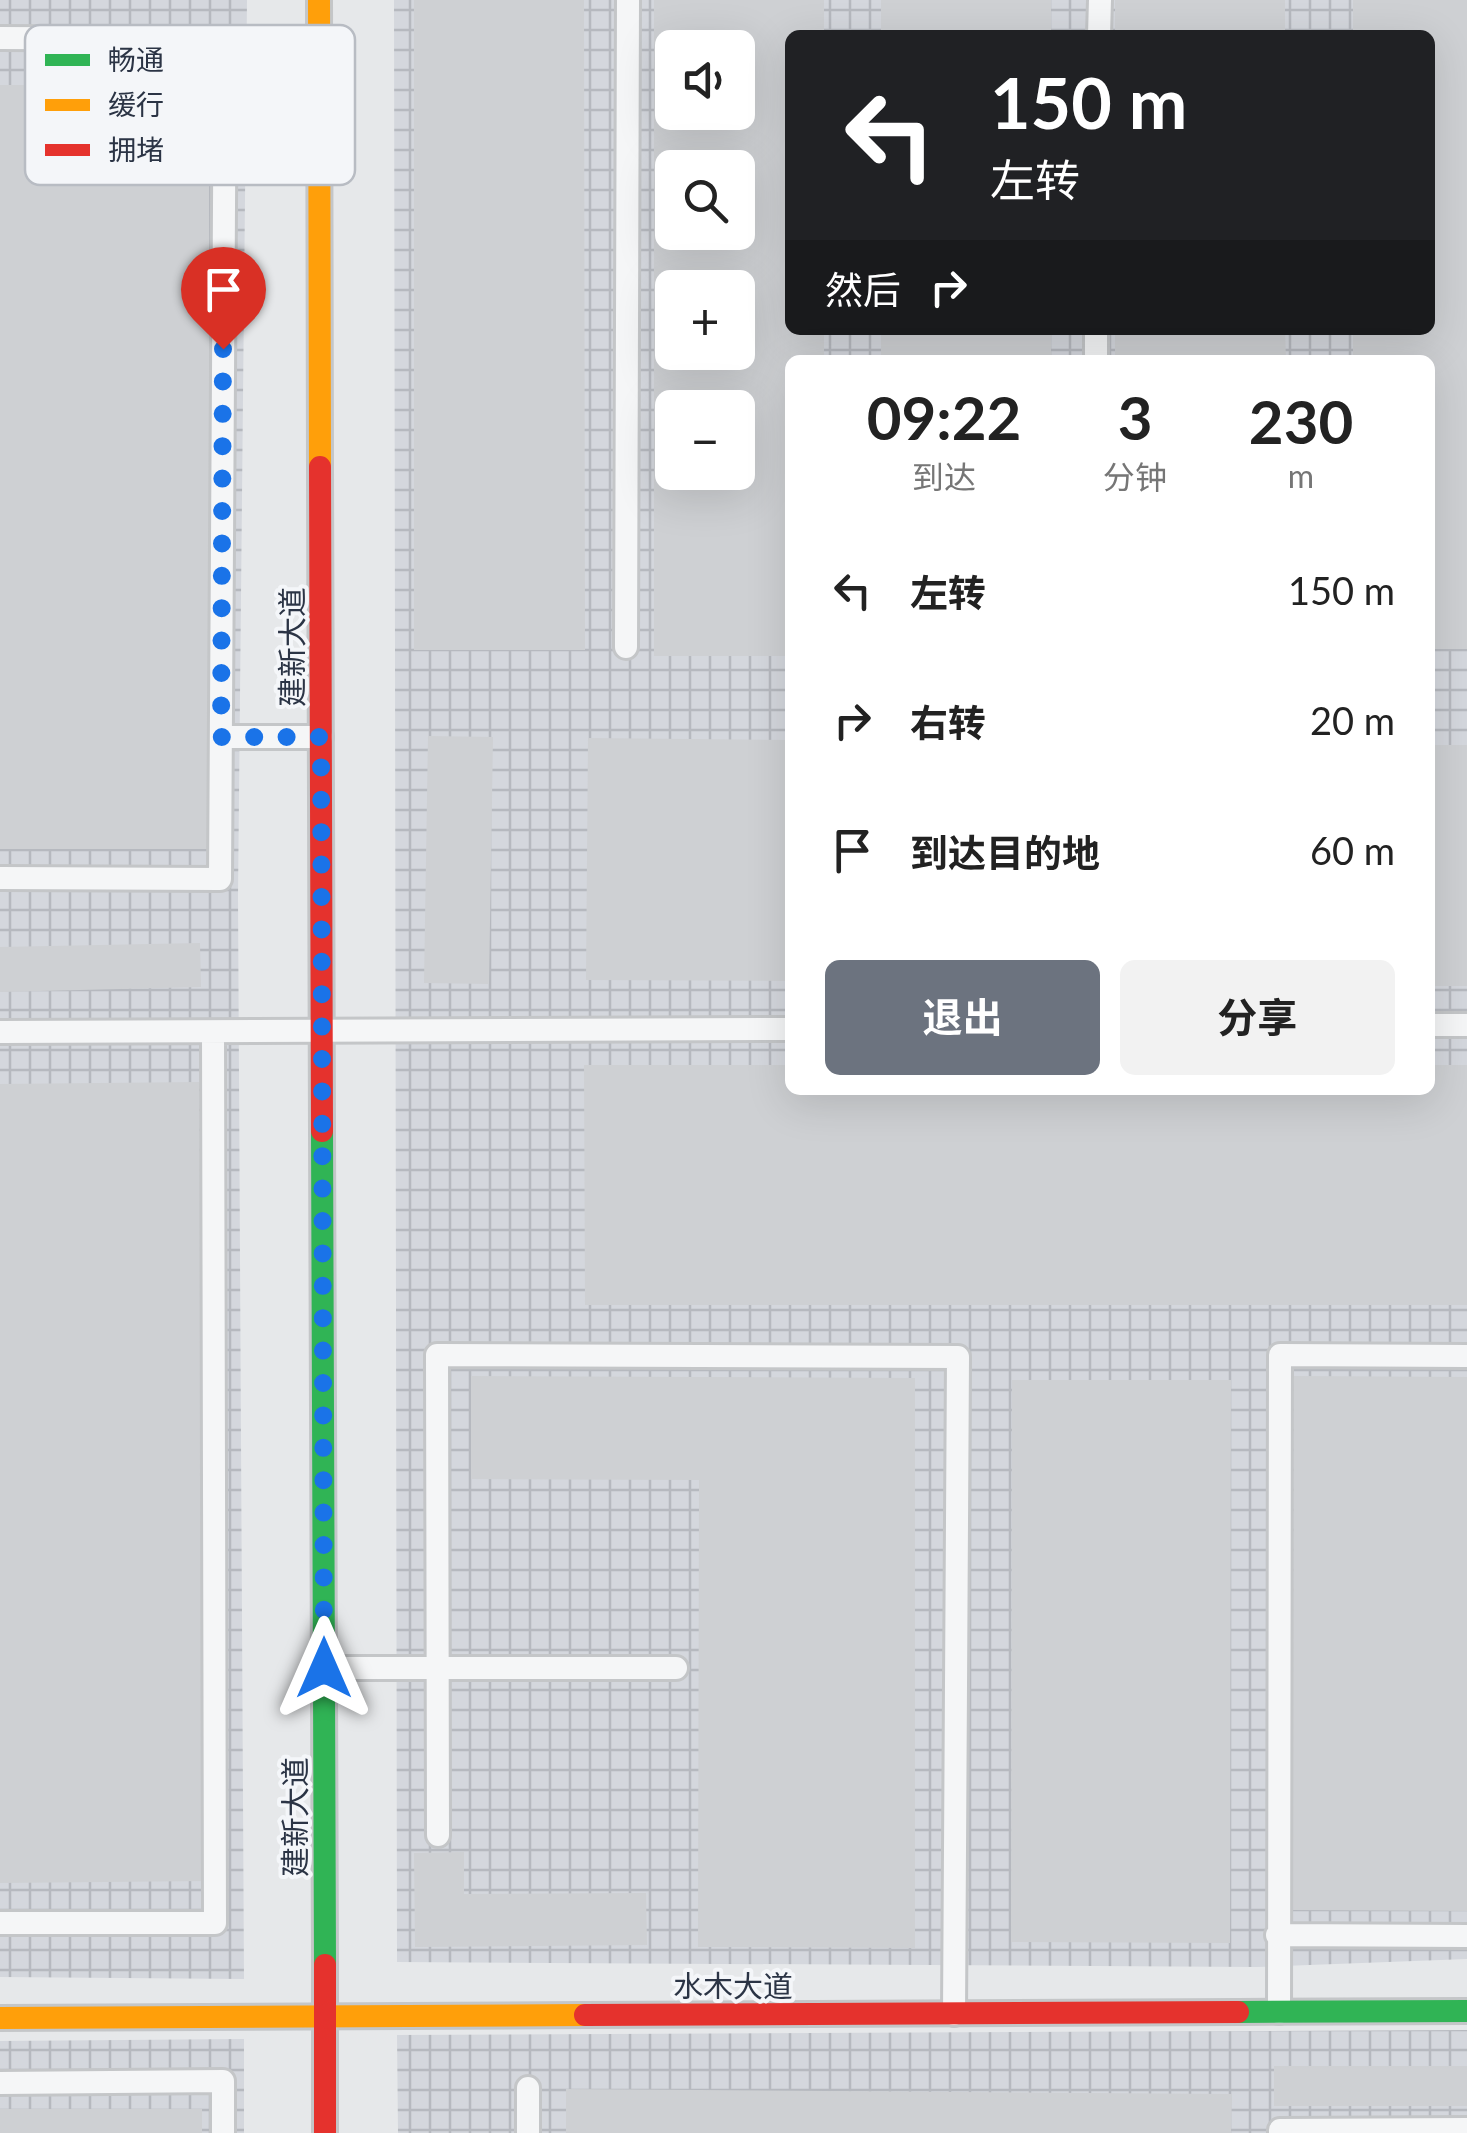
<!DOCTYPE html>
<html lang="zh">
<head>
<meta charset="utf-8">
<style>
	:root { --surface:#fff; --page:#f2f2f2; --text:#222; --muted:#767676; --accent:#6c737f }
	body { margin:0; font-family:Lato,"Noto Sans SC",sans-serif; background:var(--page); color:var(--text); height:100vh; display:flex; flex-direction:column; font-size:38px; white-space:nowrap }
	* { box-sizing:border-box; margin:0 }
	p { font-size:32px; color:var(--muted) }
	.icon { flex:none; width:55px; height:55px; fill:none; stroke:currentColor; stroke-width:2; stroke-linecap:round; stroke-linejoin:round }
	.map { position:relative; flex:1; overflow:hidden }
	.sheet { position:absolute; left:785px; top:355px; width:650px; height:740px; display:flex; flex-direction:column; background:var(--surface); border-radius:15px; box-shadow:0 10px 40px #0002 }
	.sheet>* { flex:none }
	.top-card { position:absolute; left:785px; top:30px; width:650px; height:305px; border-radius:15px; box-shadow:0 10px 40px #0002; background:#202124; color:#fff; overflow:hidden }
	.buttons { position:absolute; left:655px; top:30px; display:grid; gap:20px }
	.buttons a { display:grid; place-items:center; width:100px; height:100px; border-radius:15px; background:var(--surface); box-shadow:0 10px 40px #0002; font-size:50px }
	.pin { position:absolute; display:grid; place-items:center; width:85px; height:85px; color:#fff; margin:-102px -42px; border-radius:50% 50% 50% 0; rotate:-45deg; box-shadow:0 0 10px #0007 }
	.pin .icon { rotate:45deg }
	.me { position:absolute; width:110px; margin:-55px; rotate:0deg; stroke-linejoin:round; filter:drop-shadow(0 0 8px #0008) }
	.turn { display:flex; align-items:center; gap:35px; height:210px; padding:0 40px; font-size:45px }
	.turn .icon { width:130px; height:130px; stroke-width:2.5 }
	.turn b { display:block; font-size:70px; line-height:85px }
	.then { display:flex; align-items:center; height:95px; padding:0 40px; background:#0003; gap:20px; font-size:38px }
	.eta { display:flex; justify-content:space-evenly; align-items:center; height:170px; text-align:center }
	.eta b { font-size:60px; font-weight:700; line-height:70px }
	.primary-button { display:flex; gap:20px; margin-top:auto; padding:20px 40px }
	.primary-button a { flex:1; height:115px; border-radius:15px; background:var(--accent); color:#fff; font-size:40px; font-weight:700; line-height:115px; text-align:center }
	.primary-button a+a { background:var(--page); color:var(--text) }
	ul { padding:0; list-style:none }
	li { display:flex; align-items:center; gap:30px; height:130px; padding:0 40px }
	li div { flex:1 }
	li b { display:block; font-size:38px }
	li em { font-style:normal }
	.map>svg:first-child { display:block }
</style>
</head>
<body>
<div class="map">
<svg width="1467" height="2133" viewBox="0 0 1467 2133">
	<defs>
		<pattern id="industrial-grid" width="8" height="8" patternUnits="userSpaceOnUse" patternTransform="scale(2.5)"><rect width="8" height="8" fill="#d4d7dd"/><path d="M0 4h8M4 0v8" fill="none" stroke="#b6b9bf"/></pattern>
	</defs>
	<rect width="100%" height="100%" fill="#e6e8ea"/>
	<!-- industrial -->
	<path fill="url(#industrial-grid)" fill-rule="evenodd" d="M0 0H247L238 896 244 1979 0 1977Z
		M394 0H1467V1959L1257 1967 397 1962ZM790 35H1430V330H790ZM672 48H738V112H672ZM672 168H738V232H672ZM672 288H738V352H672ZM790 360H1430V1090H790ZM672 408H738V472H672Z
		M1467 2030V2133H398L397 2035Z
		M244 2039V2133H0V2041Z"/>
	<!-- building -->
	<path fill="#ced0d3" fill-rule="evenodd" d="M414 0H584L585 650H414Z
		M654 0H824V35H790V330H824V360H790V656H654ZM672 48H738V112H672ZM672 168H738V232H672ZM672 288H738V352H672ZM672 408H738V472H672Z
		M881 0H1051V35H881Z
		M1115 0H1285V35H1115Z
		M1353 0H1467V649H1430V360H1353V330H1430V35H1353Z
		M0 85H209V849H0Z
		M881 330H1051V360H881Z
		M1115 330H1285L1286 360H1115Z
		M428 736 493 737 489 984 424 983Z
		M588 738 790 740V981L586 980Z
		M1430 745H1467V986H1430Z
		M200 943 201 987 0 992V947Z
		M584 1065H790V1090H1430V1065H1467V1305H585Z
		M199 1082 207 1881 0 1883V1084Z
		M471 1376 915 1378V1948L698 1947 699 1480 471 1479Z
		M1294 1376 1467 1377V1911L1292 1910Z
		M1012 1380H1231L1230 1943 1011 1942Z
		M464 1852V1894L646 1893 647 1945 415 1947 414 1853Z
		M1274 2066H1467V2106H1274Z
		M566 2089 1232 2094 1231 2133H566Z
		M0 2109H202V2133H0Z"/>
	<g fill="none" stroke-linecap="round" stroke-linejoin="round">
		<defs>
			<path id="lane" d="M1099 35 1100 0
				M0 38 225 39 220 879 0 878
				M1096 360V330
				M626 647 628 0
				M221 737H321
				M1430 1025H1467
				M0 1032 790 1029
				M324 1668H676
				M438 1835 437 1355 958 1357 954 2014
				M0 1923H215L213 1032
				M1277 1935 1467 1936
				M1279 2012 1280 1355 1467 1356
				M0 2083 223 2081V2133
				M528 2088V2133
				M1280 2133V2130L1467 2129"/>
			<path id="fast" d="M322 1131 325 1965
				M1238 2012 1467 2011"/>
			<path id="slow" d="M319 0 320 467
				M0 2018 585 2015"/>
			<path id="jam" d="M320 467 322 1131
				M325 1965V2133
				M585 2015 1238 2012"/>
		</defs>
		<!-- lane casing -->
		<use href="#lane" stroke="#c4c6c8" stroke-width="28"/>
		<!-- fast casing -->
		<use href="#fast" stroke="#c4c6c8" stroke-width="28"/>
		<!-- slow casing -->
		<use href="#slow" stroke="#c4c6c8" stroke-width="28"/>
		<!-- jam casing -->
		<use href="#jam" stroke="#c4c6c8" stroke-width="28"/>
		<!-- lane -->
		<use href="#lane" stroke="#f5f6f7" stroke-width="22"/>
		<!-- fast -->
		<use href="#fast" stroke="#30b455" stroke-width="22"/>
		<!-- slow -->
		<use href="#slow" stroke="#ff9f0a" stroke-width="22"/>
		<!-- jam -->
		<use href="#jam" stroke="#e5322d" stroke-width="22"/>
	</g>
	<g fill="none" stroke-linecap="round" stroke-linejoin="round">
		<!-- route -->
		<path stroke="#1a73e8" stroke-width="18" stroke-dasharray="0 32.4" d="M223 349 221 737H321L324 1668"/>
	</g>
	<g text-anchor="middle" dominant-baseline="central" stroke-width="8" stroke-linejoin="round" paint-order="stroke">
		<!-- street labels -->
		<g font-size="30" fill="#2b3445" stroke="#f4f6f9">
			<text transform="translate(291 647) rotate(-90)">建新大道</text>
			<text transform="translate(294 1817) rotate(-90)">建新大道</text>
			<text x="733" y="1985">水木大道</text>
		</g>
	</g>
	<!-- legend -->
	<rect x="25" y="25" width="330" height="160" rx="15" fill="#f4f6f9" stroke="#b8bcc3" stroke-width="2.5"/>
	<rect x="45" y="54" width="45" height="12" fill="#30b455"/>
	<rect x="45" y="99" width="45" height="12" fill="#ff9f0a"/>
	<rect x="45" y="144" width="45" height="12" fill="#e5322d"/>
	<g font-size="28" fill="#2b3445">
		<text x="108" y="70">畅通</text>
		<text x="108" y="115">缓行</text>
		<text x="108" y="160">拥堵</text>
	</g>
</svg>
<div class="buttons">
<a><svg class="icon" aria-label="sound" viewBox="0 0 24 24"><path d="M4 9h4l5-4v14l-5-4H4zM17 9q2 3 0 6"/></svg></a>
<a><svg class="icon" aria-label="search" viewBox="0 0 24 24"><circle cx="10" cy="10" r="6"/><path d="M15 15l6 6"/></svg></a>
<a>+</a>
<a>−</a>
</div>
<div class="pin" style="left:223px;top:349px;background:#d93025"><svg class="icon" aria-label="arrive" viewBox="0 0 24 24"><path d="M6 21V4h12l-3 4 3 4H6"/></svg></div>
<svg class="me" style="left:324px;top:1668px" viewBox="-20 -20 40 40"><path d="M0-17L14 15 0 8-14 15z" fill="#1a73e8" stroke="#fff" stroke-width="4"/></svg>
<div class="top-card">
<div class="turn"><svg class="icon" aria-label="left" viewBox="0 0 24 24"><path d="M17 20v-9H6M10 6l-5 5 5 5"/></svg><div><b>150 m</b>左转</div></div>
<div class="then">然后<svg class="icon" aria-label="right" viewBox="0 0 24 24"><path d="M7 20v-9h11M14 6l5 5-5 5"/></svg></div>
</div>
<section class="sheet">
<div class="eta">
<div><b>09:22</b><p>到达</p></div>
<div><b>3</b><p>分钟</p></div>
<div><b>230</b><p>m</p></div>
</div>
<ul>
<li><svg class="icon" aria-label="left" viewBox="0 0 24 24"><path d="M17 20v-9H6M10 6l-5 5 5 5"/></svg><div><b>左转</b></div><em>150 m</em></li>
<li><svg class="icon" aria-label="right" viewBox="0 0 24 24"><path d="M7 20v-9h11M14 6l5 5-5 5"/></svg><div><b>右转</b></div><em>20 m</em></li>
<li><svg class="icon" aria-label="arrive" viewBox="0 0 24 24"><path d="M6 21V4h12l-3 4 3 4H6"/></svg><div><b>到达目的地</b></div><em>60 m</em></li>
</ul>
<div class="primary-button"><a>退出</a><a>分享</a></div>
</section>
</div>
</body>
</html>
